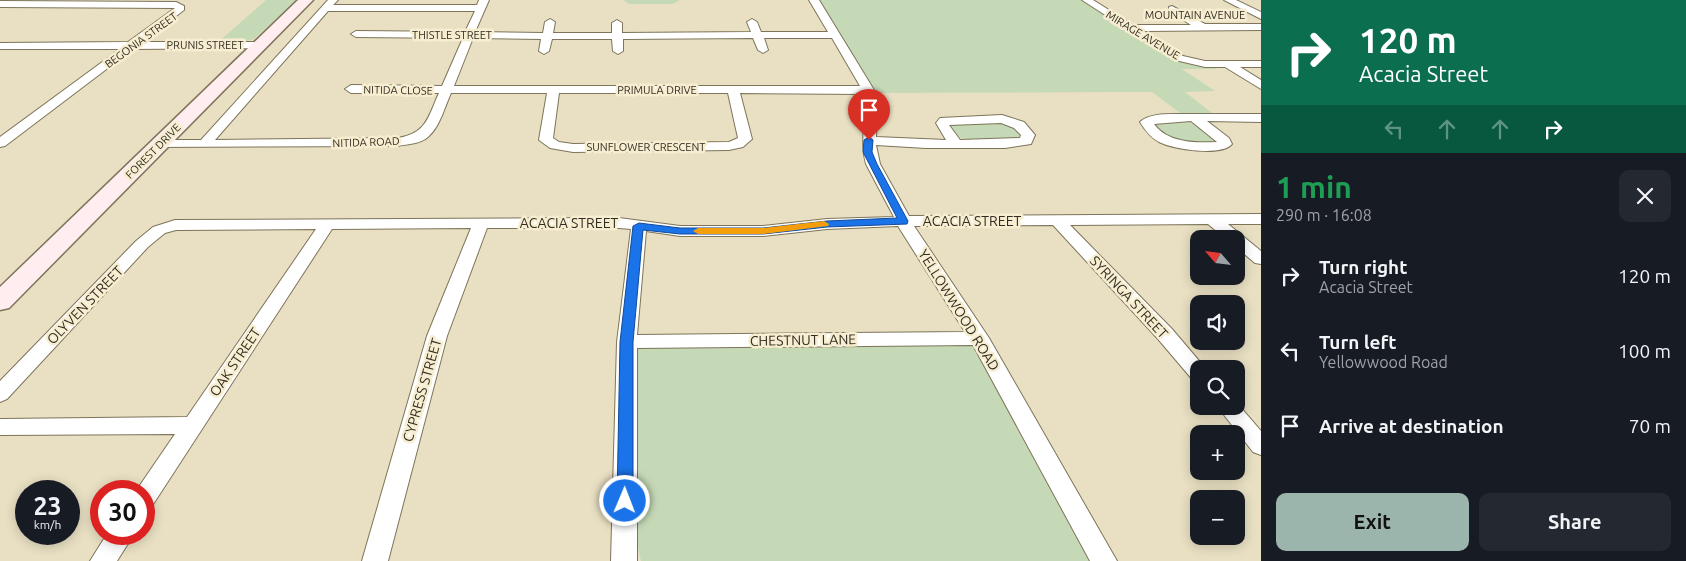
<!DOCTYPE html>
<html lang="en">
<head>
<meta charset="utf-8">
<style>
	:root { --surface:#171b24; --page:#242831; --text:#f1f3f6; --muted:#9ea1a6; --accent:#9cb5ac }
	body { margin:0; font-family:Ubuntu,sans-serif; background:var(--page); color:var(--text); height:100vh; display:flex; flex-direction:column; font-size:19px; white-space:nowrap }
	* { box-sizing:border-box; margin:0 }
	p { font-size:16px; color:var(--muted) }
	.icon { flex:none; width:28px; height:28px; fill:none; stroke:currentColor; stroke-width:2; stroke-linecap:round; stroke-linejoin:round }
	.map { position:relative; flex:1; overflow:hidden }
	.drawer { display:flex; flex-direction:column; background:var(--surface); width:425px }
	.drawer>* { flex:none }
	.top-card { background:#0b6e4f; color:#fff; overflow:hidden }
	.needle { width:32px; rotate:298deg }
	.fabs { position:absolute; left:1190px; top:230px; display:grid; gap:10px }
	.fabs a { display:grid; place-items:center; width:55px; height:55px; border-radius:10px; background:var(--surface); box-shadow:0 2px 12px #0003; font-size:25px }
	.speed { position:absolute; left:15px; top:480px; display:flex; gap:10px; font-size:25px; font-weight:700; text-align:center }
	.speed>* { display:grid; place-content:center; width:65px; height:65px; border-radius:50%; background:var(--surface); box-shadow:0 2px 12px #0003; line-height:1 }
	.speed small { font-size:12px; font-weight:400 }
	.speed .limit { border:8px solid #d22; background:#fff; color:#111 }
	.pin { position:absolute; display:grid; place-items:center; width:42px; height:42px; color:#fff; margin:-51px -21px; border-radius:50% 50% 50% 0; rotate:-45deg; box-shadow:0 0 5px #0007 }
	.pin .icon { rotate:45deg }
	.me { position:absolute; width:55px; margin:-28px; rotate:1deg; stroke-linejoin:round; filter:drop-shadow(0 0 4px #0008) }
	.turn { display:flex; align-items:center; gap:18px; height:105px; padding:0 15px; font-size:22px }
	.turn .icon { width:65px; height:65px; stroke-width:2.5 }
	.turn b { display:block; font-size:35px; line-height:42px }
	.lanes { display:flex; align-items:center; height:48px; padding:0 15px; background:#0003; justify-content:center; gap:25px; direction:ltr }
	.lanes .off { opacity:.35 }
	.round { display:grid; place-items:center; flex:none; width:52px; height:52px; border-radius:10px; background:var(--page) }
	.summary { display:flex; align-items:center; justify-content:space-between; height:85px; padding:0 15px }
	h1 { font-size:30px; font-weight:700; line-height:38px; color:#1e9e55 }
	.action { display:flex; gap:10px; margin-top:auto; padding:10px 15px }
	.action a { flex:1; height:58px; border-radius:10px; background:var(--accent); color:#111; font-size:20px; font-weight:700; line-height:58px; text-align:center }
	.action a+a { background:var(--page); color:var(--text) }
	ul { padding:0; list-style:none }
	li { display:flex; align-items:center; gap:15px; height:75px; padding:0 15px }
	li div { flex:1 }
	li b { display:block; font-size:19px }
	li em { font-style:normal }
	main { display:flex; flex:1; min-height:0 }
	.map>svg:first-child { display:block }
</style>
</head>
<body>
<main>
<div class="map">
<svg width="1261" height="561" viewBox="0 0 1261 561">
	<rect width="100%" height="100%" fill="#e9e0c3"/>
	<!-- green -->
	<path fill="#c6d9b6" d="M266 0H297L254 39 238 43H217Z
		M623 0H680L673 4H629Z
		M819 0H1083L1170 56 1218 69H1182L1215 91 1185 92 1216 116H1184L1152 92 876 93Z
		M1185 121 1196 125 1216 139V141C1196 149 1166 141 1154 124Z
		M1000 122 1012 126 1021 134 1018 139C997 140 963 148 949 128L954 123Z
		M971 345 976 347 1090 561H641L638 548 635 355 639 348Z"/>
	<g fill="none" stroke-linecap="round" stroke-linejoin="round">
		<defs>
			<path id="street" d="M328 0H338L333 5H477L479 0H489L475 32 543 33 545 22 550 19 555 22 553 33H612V23L617 20 622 23V33L751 32 747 22 752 19 757 22 761 32H828L809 0H819L874 90 877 109 876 137 946 140 936 123 940 118 1002 115 1024 122 1035 135 1031 144 1005 148H926L876 145 880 164 909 216 1261 214V224H1228L1261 251V264L1255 263 1236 247V239H1226L1208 224 1070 225 1172 329 1206 369H1199V381L1192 379 1158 339 1053 225 914 226 989 338 1117 561H1090L973 345 637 348V561H611L617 342 631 229 619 228H487L447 336 388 561H362L427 336 471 228 332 229 152 506 144 509V491H136L175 434 0 435V419L187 417 316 229 176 230 165 233 148 247 7 399 0 402V381L136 241 153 227 175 220 619 218 680 226H763L827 219 894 217 866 164C859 140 868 117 863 94L740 93 752 139 743 147 729 150 573 152 550 148 539 140 547 93H451C445 106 440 126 429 136 421 144 408 144 398 146L154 147 152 144 154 141 159 140H201ZM328 11H475L465 32 356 31 351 34 356 37 463 38 442 86 351 85 345 89 351 93H439C428 117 427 133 398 138L215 140ZM473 38 541 39 539 51 544 54 549 51 552 39H612L613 51 618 54 623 51V39L753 38 758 50 763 53 768 50 764 38H832L860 86H454ZM559 93H728L738 138 729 142 573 144 559 142 553 138ZM1001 123 1014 128 1021 135 1020 138 960 140 949 125ZM898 226 965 332 637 335 646 231 680 236H763L827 229Z
				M1082 0H1093L1133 25H1191L1169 11V7L1172 6 1205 24H1261V30L1143 31 1183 56 1205 61H1261V67H1240L1261 80V89L1225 67H1205L1175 60Z
				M1224 0H1236L1261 12V19Z
				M0 1 176 2 184 6V10L142 42H260L265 45 260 48 133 49 5 146 0 147V137L120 49H0V43L128 42 175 8 0 7Z
				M1181 114H1261V122L1207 121 1229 138 1232 144C1221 157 1173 149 1159 142 1150 137 1145 130 1140 122 1149 113 1169 114 1181 114ZM1191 121 1217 142C1195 143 1168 143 1154 124Z
				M1236 402 1261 431V455L1253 452 1217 406H1236Z
				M107 534H134L117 561H90Z"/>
			<path id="secondary" d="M298 0H313L9 308 0 310V287Z"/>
		</defs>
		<!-- street casing -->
		<use href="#street" stroke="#7d745a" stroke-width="2"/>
		<!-- secondary casing -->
		<use href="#secondary" stroke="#7d745a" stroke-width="3"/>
		<!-- street -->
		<use href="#street" fill="#fff" fill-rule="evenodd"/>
		<!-- secondary -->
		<use href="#secondary" fill="#ffedf0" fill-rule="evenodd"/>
	</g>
	<!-- route -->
	<path fill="#1a73e8" stroke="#114b97" d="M869 137 873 140 872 152 877 164 908 221 907 224 827 227 763 234H680L643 230 633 342V501L630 506 625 508 619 506 617 501 620 342 633 226 639 223 680 228H763L827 221 897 218 863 152 864 140Z"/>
	<!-- slow -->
	<path fill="#f59e0b" d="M824 221 829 224 828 226 763 234H698L693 231 698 228H763Z"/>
	<g text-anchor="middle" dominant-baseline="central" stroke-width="5" stroke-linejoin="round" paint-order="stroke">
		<!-- far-street labels -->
		<g font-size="11" fill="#312d22" stroke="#f7edd0">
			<text x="1195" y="15">MOUNTAIN AVENUE</text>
			<text x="452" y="35">THISTLE STREET</text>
			<text transform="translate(1143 35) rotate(31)">MIRAGE AVENUE</text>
			<text transform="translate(141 40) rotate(-36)">BEGONIA STREET</text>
			<text x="205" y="45">PRUNIS STREET</text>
			<text transform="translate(398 90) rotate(1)">NITIDA CLOSE</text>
			<text x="657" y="90">PRIMULA DRIVE</text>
			<text transform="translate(366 142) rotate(-2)">NITIDA ROAD</text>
			<text x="646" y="147">SUNFLOWER CRESCENT</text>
			<text transform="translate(153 151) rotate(-45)">FOREST DRIVE</text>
		</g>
		<!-- street labels -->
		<g font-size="14" fill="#312d22" stroke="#f7edd0">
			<text x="972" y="221">ACACIA STREET</text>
			<text x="569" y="223">ACACIA STREET</text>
			<text transform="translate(1129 297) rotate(47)">SYRINGA STREET</text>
			<text transform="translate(85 305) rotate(-46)">OLYVEN STREET</text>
			<text transform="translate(959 310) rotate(58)">YELLOWWOOD ROAD</text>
			<text transform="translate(803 340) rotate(-1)">CHESTNUT LANE</text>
			<text transform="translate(235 362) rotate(-56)">OAK STREET</text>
			<text transform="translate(422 390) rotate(-74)">CYPRESS STREET</text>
		</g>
	</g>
</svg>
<div class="fabs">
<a><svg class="needle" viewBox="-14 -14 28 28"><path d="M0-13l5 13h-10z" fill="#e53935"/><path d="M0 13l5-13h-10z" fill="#9ea1a6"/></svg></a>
<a><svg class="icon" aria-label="sound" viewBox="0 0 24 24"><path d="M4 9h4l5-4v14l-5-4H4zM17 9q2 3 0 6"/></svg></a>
<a><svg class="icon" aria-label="search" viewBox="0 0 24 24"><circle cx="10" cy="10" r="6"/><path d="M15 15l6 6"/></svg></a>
<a>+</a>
<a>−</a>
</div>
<div class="speed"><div>23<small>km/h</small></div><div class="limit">30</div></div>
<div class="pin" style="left:869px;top:140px;background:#d93025"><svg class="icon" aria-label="arrive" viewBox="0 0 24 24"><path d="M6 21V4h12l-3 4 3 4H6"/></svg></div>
<svg class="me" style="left:625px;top:501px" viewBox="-20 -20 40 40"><circle r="17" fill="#1a73e8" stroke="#fff" stroke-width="3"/><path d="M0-11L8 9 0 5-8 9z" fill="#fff"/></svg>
</div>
<section class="drawer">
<div class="top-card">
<div class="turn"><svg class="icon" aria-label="right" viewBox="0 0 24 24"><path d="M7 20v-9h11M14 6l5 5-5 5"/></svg><div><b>120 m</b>Acacia Street</div></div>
<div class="lanes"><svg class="icon off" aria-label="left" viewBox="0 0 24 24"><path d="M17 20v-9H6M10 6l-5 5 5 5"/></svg><svg class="icon off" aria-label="ahead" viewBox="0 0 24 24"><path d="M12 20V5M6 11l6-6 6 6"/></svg><svg class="icon off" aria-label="ahead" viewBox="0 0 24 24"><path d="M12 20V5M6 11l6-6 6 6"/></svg><svg class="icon" aria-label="right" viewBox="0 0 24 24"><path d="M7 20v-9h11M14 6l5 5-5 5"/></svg></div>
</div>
<div class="summary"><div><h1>1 min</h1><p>290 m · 16:08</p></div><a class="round"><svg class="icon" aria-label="close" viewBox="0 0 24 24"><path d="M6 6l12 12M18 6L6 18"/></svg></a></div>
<ul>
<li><svg class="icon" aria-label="right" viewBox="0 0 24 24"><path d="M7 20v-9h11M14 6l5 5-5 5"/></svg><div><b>Turn right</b><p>Acacia Street</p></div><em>120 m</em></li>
<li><svg class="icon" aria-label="left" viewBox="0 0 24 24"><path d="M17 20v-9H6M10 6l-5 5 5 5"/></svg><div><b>Turn left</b><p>Yellowwood Road</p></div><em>100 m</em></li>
<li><svg class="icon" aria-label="arrive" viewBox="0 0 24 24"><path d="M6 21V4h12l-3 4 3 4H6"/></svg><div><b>Arrive at destination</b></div><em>70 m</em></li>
</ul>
<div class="action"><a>Exit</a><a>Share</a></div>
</section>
</main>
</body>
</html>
